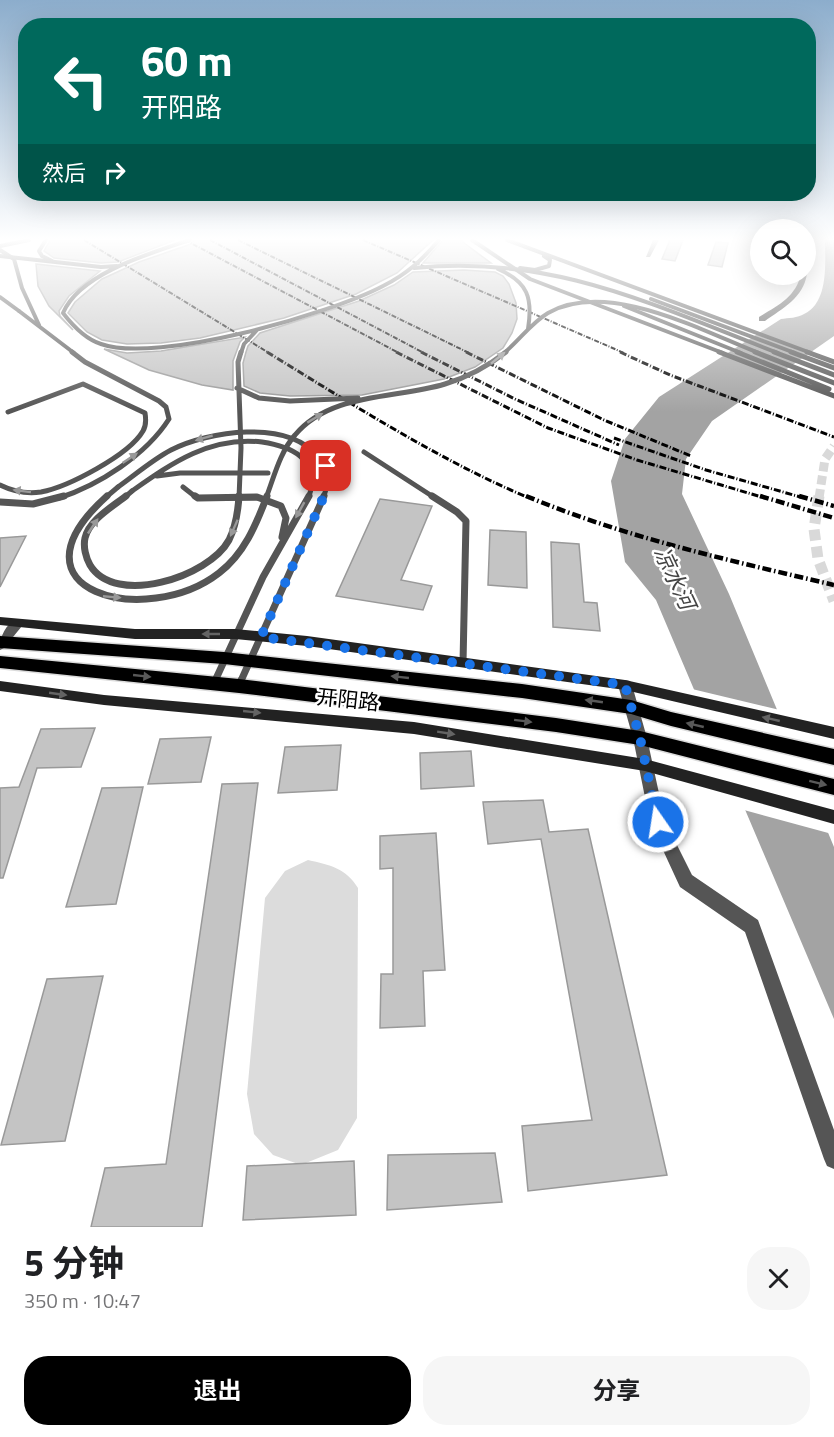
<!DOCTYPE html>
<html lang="zh">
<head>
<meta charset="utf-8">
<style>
	:root { --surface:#fff; --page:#f6f6f6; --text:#202124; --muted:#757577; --accent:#000 }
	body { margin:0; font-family:"Titillium Web","Noto Sans SC",sans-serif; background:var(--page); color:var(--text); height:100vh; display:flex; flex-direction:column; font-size:22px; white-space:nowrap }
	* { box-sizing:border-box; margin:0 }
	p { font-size:20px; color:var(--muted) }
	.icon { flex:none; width:33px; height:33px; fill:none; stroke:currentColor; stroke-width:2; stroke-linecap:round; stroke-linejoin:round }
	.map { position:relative; height:1227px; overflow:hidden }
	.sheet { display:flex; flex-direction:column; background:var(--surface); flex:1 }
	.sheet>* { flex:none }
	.hud { position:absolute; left:18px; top:18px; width:798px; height:183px; border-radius:24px; box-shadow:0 6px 24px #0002; background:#00695c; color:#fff; overflow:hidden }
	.controls { position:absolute; left:750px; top:219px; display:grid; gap:12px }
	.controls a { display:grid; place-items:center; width:66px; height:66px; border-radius:50%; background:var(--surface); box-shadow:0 6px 24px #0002; font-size:30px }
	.pin { position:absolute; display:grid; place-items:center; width:51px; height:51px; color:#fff; margin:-26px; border-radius:12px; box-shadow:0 3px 9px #0006 }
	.me { position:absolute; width:66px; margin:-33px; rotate:347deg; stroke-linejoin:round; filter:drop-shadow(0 0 4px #0008) }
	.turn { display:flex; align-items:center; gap:21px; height:126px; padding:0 24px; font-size:27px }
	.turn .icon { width:78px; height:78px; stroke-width:2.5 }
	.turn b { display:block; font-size:42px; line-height:51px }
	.then { display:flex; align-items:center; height:57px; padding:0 24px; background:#0003; gap:12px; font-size:22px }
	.round { display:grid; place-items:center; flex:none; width:63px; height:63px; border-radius:24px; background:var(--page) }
	.head { display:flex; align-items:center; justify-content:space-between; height:102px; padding:0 24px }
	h1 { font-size:36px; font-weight:700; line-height:45px }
	.action { display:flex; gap:12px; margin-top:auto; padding:12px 24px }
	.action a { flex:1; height:69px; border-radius:24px; background:var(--accent); color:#fff; font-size:24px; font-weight:700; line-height:69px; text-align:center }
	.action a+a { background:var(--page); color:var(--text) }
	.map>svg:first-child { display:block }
</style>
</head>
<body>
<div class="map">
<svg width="834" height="1227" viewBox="0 0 834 1227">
	<rect width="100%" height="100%" fill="#fff"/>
	<!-- green -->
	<path fill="#dcdcdc" d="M308 860C330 865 346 868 358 888L357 1118 338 1150 301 1165 273 1155 254 1134 247 1094 265 898 285 871Z"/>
	<!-- water -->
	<path fill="#a3a3a3" d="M825 240H834V336L712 421 686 459 682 494 729 594 834 847V1019L656 600 625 562 611 481 625 439 659 397 781 319C788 318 798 318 804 314 829 302 825 263 825 240Z"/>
	<!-- pier -->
	<path fill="#fff" d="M692 689 780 710 832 834 744 810Z"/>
	<!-- building -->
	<path fill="#c4c4c4" stroke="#999" stroke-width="1.5" d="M50 240H175L118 262 101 263 54 258 44 251Z
		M194 240H433L397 273 356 294 284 318 200 338 161 343 127 344 102 340 87 332 68 313 75 302 102 279 139 262 191 244Z
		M443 240H460L491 263H423Z
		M670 240H683L675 261 662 259Z
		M716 242 728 243 722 267 708 265Z
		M36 264 100 271 69 296 59 311 60 316 73 330 49 306 38 286Z
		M464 270 495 272 503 276 509 284 516 303 517 319 512 333 503 348 475 367 444 379 362 395 290 396 260 393 244 386 243 363 246 352 248 346 260 333 359 301 394 285 413 272Z
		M245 337 240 342 233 361V390L202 385 149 370 104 349 127 353 161 351Z
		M380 499 432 506 401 580 432 586 423 610 336 596Z
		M490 530 526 532 527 588 488 585Z
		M26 536 0 587V538Z
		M551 542 579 544 584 602 597 603 600 631 553 627Z
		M95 728 81 767 37 768 3 878H0V788L19 787 41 729Z
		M211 737 201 782 148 784 160 739Z
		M341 745 337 790 278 793 285 747Z
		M471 751 474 786 421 789 420 753Z
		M258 783 202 1227H91L105 1168 166 1164 222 784Z
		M143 787 116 904 66 907 102 788Z
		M543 800 549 832 588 829 667 1175 528 1191 522 1126 592 1120 541 839 488 844 483 802Z
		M436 833 445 970 423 971 425 1026 380 1028 381 974H393V868L380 869V836Z
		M103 976 65 1141 1 1145 47 979Z
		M495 1153 502 1202 387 1210 388 1155Z
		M354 1161 356 1215 243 1220 247 1166Z"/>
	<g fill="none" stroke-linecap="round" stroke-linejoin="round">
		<!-- secondary-tunnel-far1 -->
		<path stroke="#d9d9d9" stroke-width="9" stroke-dasharray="9 4.5" stroke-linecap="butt" d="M819 498 825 459 834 446"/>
		<!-- secondary-tunnel -->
		<path stroke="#d9d9d9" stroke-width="11" stroke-dasharray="11 6" stroke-linecap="butt" d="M819 496 814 529 818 559 834 601"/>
		<defs>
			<path id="primary" d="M0 636 224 652 522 684 631 700 671 712 834 749V765L671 726 631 714 522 698 224 664 0 648Z
				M0 656 239 679 556 718 640 731 834 779V795L640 745 556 732 239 693 0 668Z"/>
		</defs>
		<!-- primary casing -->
		<use href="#primary" stroke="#dbdbdb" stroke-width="3"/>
		<!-- lane-far3 -->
		<path stroke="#555" stroke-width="4" d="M46 240 39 251 42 256 52 261
			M472 240 530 279 723 353
			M507 240 811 353
			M0 246 29 240
			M0 250 14 259 22 288 39 325
			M520 268 535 270 549 266 550 260 544 256
			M651 299 795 353
			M624 306 741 353
			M19 311 74 353"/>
		<!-- lane-far2 -->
		<path stroke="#555" stroke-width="5" d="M719 352 834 396
			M737 352 829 389
			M791 352 834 368
			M807 352 834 362
			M364 452 435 498
			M157 476 180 473H268
			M0 485C12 491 27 494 41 492 68 487 129 455 143 431 146 426 146 419 145 413L83 384 8 412
			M118 487C135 475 152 460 171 450 208 431 287 419 317 456 328 469 330 482 323 498
			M183 487 197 498
			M132 491C172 463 210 436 262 442 275 444 289 447 300 456 313 467 315 483 308 498
			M59 498C99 485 146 455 169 419L166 407 159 401 85 362 72 352
			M222 498H259"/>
		<!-- lane-far1 -->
		<path stroke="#555" stroke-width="7" d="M195 496 198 498 257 497 281 506 286 518 282 537
			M432 496 457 512 466 521 463 663
			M0 502 33 504 64 496
			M214 683 263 577 309 496
			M240 683 324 496"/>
		<!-- lane -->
		<path stroke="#555" stroke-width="8" d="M239 686 241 681"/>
		<!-- street -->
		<path fill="#555" fill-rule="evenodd" d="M653 240H659L650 257H646Z
			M806 272 807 274C803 298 783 308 765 321H759V317C777 306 796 297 801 274H806Z
			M18 619 24 623 22 626 4 648 0 650C0 636 5 624 18 619Z
			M625 680 630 681 632 685 647 738 665 821 692 875 758 920 834 1130V1169L827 1166 824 1159 745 932 680 887 650 822 633 738 618 685 620 681Z"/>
		<!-- secondary -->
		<path fill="#222" fill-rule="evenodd" d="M0 617 135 629H235L307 636 625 680 834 727V739L625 690 307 646 235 639H135L0 625Z
			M0 681 104 695 414 722 645 759 834 810V824L645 771 414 734 104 705 0 691Z"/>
		<!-- primary -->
		<use href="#primary" fill="#000" fill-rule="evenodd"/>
		<!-- rail-far2 -->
		<path stroke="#000" stroke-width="2" stroke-dasharray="5 1.5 1 1.5" stroke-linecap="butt" d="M84 240 269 353
			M185 240 399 353
			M210 240 424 353
			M238 240 469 353
			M363 240 624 353"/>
		<!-- rail-far1 -->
		<path stroke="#000" stroke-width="3" stroke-dasharray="7 2 1 2" stroke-linecap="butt" d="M267 352C352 404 437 459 529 498
			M396 352 548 428 637 460 765 498
			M421 352 515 399 619 445
			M466 352 604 420 691 456
			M620 352 670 375 834 437
			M614 438 706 470 804 498"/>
		<!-- rail -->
		<path stroke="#000" stroke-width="4.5" stroke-dasharray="9 3 1.5 3" stroke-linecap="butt" d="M526 496C627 538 728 560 834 585
			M760 496 834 518
			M799 496 834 506"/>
		<!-- lane-bridge-far2 -->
		<path stroke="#555" stroke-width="4" d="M190 240C151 253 80 273 63 313 73 326 85 339 101 344 157 364 330 314 383 286 407 274 422 260 439 240
			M0 256 101 267 117 266
			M414 268C552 254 653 305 778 353
			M498 269C528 282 533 298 528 329
			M0 297 19 311
			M241 353 244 344 257 330
			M504 353C519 341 531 323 548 313 608 279 702 331 759 353"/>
		<!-- lane-bridge-far1 -->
		<path stroke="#555" stroke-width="5" d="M755 352 834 383
			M774 352 834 375
			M237 388 259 398 290 401 358 398
			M105 498 118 487
			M124 498 132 491
			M239 498 241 448 238 362 241 352
			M266 498C274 477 280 452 295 435 331 392 396 399 445 384 468 377 487 367 506 352"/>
		<!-- lane-bridge -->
		<path stroke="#555" stroke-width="7" d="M107 496C0 592 147 629 219 573 244 554 256 525 267 496
			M126 496C112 507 89 520 85 538 83 547 86 558 90 565 115 607 209 577 229 540 236 526 238 512 239 496"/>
	</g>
	<!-- one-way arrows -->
	<defs><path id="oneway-solid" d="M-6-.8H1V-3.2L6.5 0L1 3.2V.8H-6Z" transform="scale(1.5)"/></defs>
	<g fill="#999">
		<use href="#oneway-solid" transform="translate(498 358) rotate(-39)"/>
		<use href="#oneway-solid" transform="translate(315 418) rotate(-31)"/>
		<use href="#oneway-solid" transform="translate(204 438) rotate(164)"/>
		<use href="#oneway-solid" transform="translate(130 458) rotate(-34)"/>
		<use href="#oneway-solid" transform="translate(22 491) rotate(-173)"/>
		<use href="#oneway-solid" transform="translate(300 510) rotate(119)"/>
		<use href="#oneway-solid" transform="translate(93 526) rotate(-56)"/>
		<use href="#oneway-solid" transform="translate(234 528) rotate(114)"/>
		<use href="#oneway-solid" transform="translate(112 597) rotate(5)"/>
	</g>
	<g fill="#646464">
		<use href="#oneway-solid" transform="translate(211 634) rotate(-180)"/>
		<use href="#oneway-solid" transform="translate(58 694) rotate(8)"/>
		<use href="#oneway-solid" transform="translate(252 712) rotate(6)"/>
		<use href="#oneway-solid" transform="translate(771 719) rotate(-167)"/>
		<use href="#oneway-solid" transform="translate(446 733) rotate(9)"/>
	</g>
	<g fill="#595959">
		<use href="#oneway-solid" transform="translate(142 676) rotate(6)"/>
		<use href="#oneway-solid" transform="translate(400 677) rotate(-174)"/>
		<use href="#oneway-solid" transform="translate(594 701) rotate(-172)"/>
		<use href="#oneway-solid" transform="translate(523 721) rotate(7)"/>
		<use href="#oneway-solid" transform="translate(695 725) rotate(-167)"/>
		<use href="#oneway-solid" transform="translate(818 783) rotate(14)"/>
	</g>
	<!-- sky -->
	<linearGradient id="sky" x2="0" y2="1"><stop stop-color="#8cadcc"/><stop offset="0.58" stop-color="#fff"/><stop offset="1" stop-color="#fff" stop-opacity="0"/></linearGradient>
	<rect width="834" height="412" fill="url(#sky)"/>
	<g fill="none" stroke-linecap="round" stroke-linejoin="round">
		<!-- route -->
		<path stroke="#1a73e8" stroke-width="10" stroke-dasharray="0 18" d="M326 466 328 487 261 637 625 685 640 738 658 822"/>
	</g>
	<g text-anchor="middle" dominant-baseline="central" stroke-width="5" stroke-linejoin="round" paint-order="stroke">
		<!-- street labels -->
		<g font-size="21" fill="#000" stroke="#fff">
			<text transform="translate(348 699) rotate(6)">开阳路</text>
		</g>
		<!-- water labels -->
		<g font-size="22" font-style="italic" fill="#444" stroke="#fff">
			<text transform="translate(675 578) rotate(65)">凉水河</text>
		</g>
	</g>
</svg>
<div class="controls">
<a><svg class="icon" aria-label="search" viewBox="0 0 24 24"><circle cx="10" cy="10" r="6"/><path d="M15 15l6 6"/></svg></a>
</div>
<div class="pin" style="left:326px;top:466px;background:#d93025"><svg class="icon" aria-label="arrive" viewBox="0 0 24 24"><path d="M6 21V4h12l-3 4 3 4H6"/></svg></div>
<svg class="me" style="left:658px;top:822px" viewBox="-20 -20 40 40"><circle r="17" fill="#1a73e8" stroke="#fff" stroke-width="3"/><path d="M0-11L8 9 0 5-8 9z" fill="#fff"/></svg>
<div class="hud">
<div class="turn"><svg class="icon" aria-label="left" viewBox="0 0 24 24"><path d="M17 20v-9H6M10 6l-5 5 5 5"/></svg><div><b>60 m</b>开阳路</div></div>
<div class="then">然后<svg class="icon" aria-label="right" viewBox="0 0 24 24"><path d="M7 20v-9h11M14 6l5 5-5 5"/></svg></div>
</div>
</div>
<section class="sheet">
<div class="head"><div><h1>5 分钟</h1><p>350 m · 10:47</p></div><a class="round"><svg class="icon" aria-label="close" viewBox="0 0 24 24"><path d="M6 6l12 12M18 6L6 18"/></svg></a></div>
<div class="action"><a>退出</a><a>分享</a></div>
</section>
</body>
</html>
